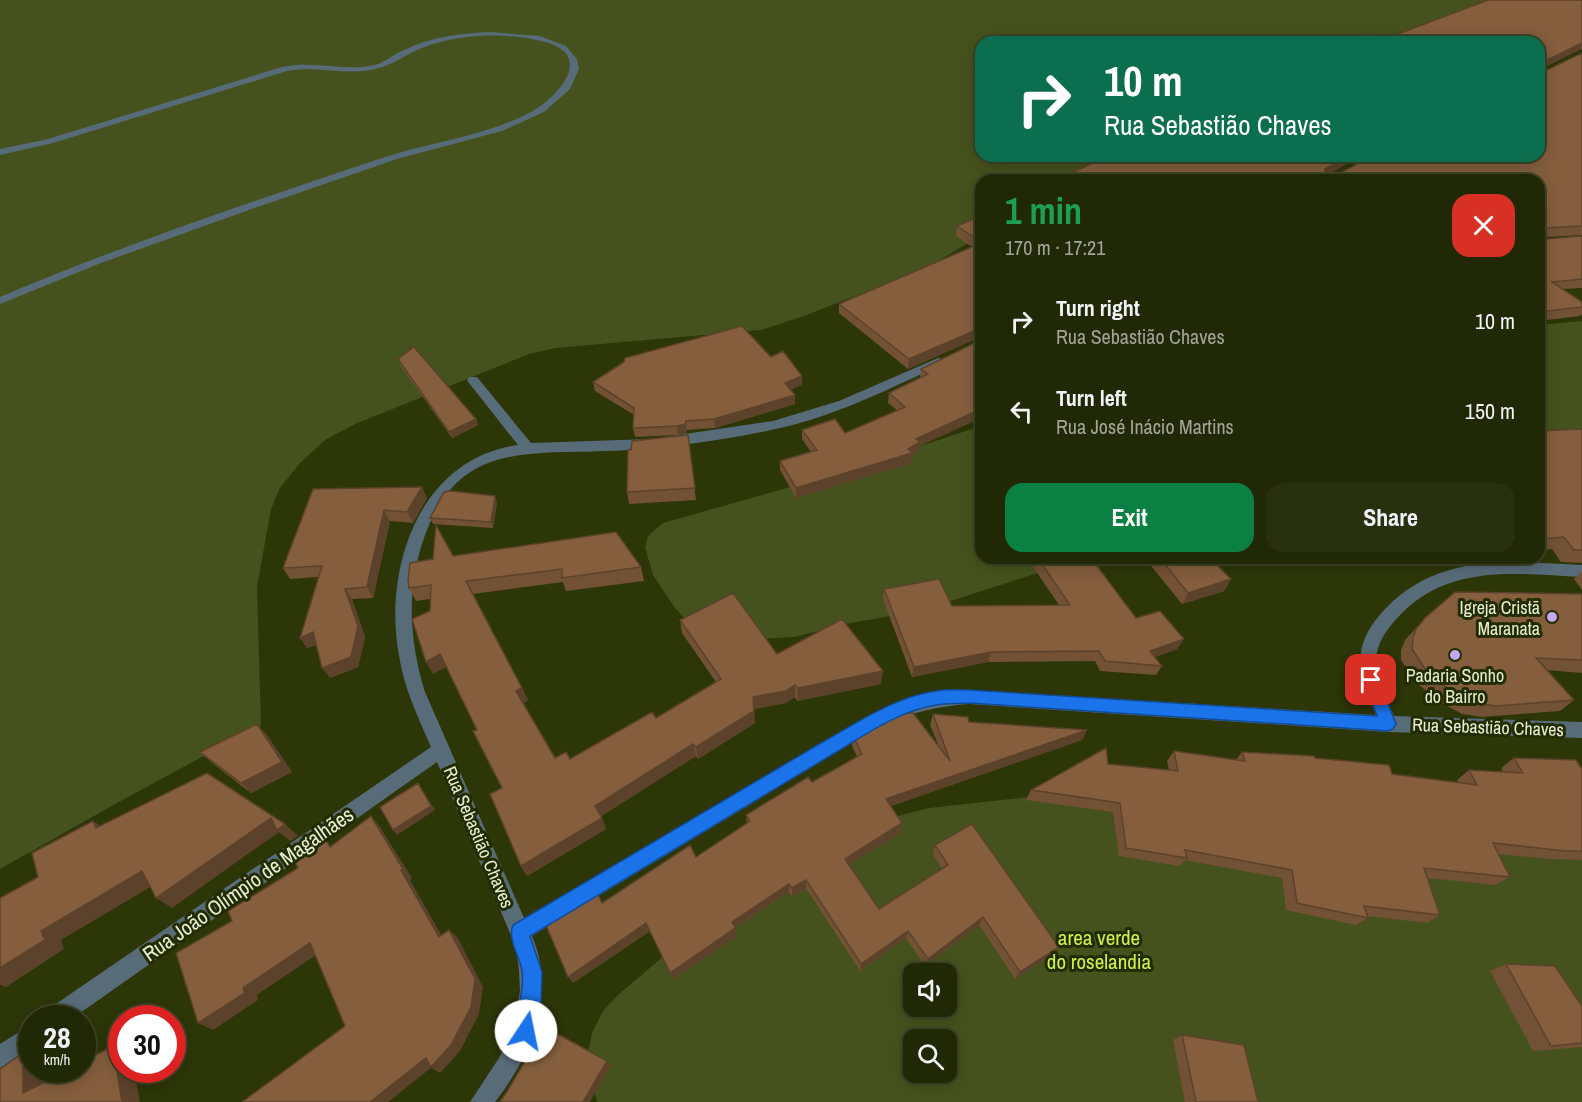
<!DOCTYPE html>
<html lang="en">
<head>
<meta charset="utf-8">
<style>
	:root { --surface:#212805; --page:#29300f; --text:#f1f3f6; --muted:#a2a69a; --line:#3e4427; --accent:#0b8043 }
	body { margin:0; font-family:"Archivo Narrow",sans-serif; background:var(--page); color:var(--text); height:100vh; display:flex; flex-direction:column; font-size:22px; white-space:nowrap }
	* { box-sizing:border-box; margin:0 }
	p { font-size:20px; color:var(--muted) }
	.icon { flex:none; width:33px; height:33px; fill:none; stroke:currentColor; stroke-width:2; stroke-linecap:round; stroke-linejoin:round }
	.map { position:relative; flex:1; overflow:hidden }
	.drawer { position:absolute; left:975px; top:174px; width:570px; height:390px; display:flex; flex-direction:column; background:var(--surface); border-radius:18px; box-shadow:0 3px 15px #0003,0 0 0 2px var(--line) }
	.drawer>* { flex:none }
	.hud { position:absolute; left:975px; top:36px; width:570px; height:126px; border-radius:18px; box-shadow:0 3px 15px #0003,0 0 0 2px var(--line); background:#0b6e4f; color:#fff; overflow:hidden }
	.tools { position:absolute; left:903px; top:963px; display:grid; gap:12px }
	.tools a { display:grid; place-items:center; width:54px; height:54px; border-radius:12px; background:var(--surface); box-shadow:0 3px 15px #0003,0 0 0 2px var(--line); font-size:30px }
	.speed { position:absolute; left:18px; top:1005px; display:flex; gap:12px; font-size:30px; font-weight:700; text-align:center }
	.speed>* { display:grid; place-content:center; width:78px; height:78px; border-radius:50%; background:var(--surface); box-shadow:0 3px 15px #0003,0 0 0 2px var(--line); line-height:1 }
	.speed small { font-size:15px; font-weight:400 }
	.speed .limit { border:9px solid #d22; background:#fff; color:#111 }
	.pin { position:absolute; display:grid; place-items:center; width:51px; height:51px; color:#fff; margin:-26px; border-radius:12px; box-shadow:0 3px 9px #0006 }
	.me { position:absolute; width:66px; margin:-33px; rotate:11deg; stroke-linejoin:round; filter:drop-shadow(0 0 4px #0008) }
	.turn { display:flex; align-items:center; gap:21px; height:126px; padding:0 30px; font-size:27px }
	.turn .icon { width:78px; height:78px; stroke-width:2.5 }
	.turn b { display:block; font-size:42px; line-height:51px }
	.round { display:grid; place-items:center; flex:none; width:63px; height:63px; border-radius:18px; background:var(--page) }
	.head { display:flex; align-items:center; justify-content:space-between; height:102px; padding:0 30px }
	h1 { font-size:36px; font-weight:700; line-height:45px; color:#1e9e55 }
	.button { display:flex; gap:12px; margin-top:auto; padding:12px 30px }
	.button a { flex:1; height:69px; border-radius:18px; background:var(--accent); color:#fff; font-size:24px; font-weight:700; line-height:69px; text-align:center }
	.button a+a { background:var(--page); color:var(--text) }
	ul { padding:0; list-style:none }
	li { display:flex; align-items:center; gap:18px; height:90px; padding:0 30px }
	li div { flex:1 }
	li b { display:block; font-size:22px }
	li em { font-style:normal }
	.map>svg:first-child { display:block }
</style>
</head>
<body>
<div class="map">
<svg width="1582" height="1102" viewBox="0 0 1582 1102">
	<rect width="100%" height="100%" fill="#2c3607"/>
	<!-- green -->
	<path fill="#46521d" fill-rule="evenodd" d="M0 0H1541L1459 16 1367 42H981V156H1113L1073 180H981V235L940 260 888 283 804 316 761 330 555 348 529 354 355 424 325 440 300 463 280 488 271 509 257 587 261 725 117 803 0 869Z
		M1582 321V485L1539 480V325Z
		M981 426V558H1084L920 611 850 623 794 637 758 639 687 621 675 608 653 575 645 547 648 536 663 523 829 476Z
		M1047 795 1582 849V1102H598L589 1081 586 1062 592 1033 603 1011 618 995 672 949 890 818 929 808ZM914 974H946V1006H914ZM914 1040H946V1072H914Z"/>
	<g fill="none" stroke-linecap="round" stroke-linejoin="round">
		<!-- minor -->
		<path fill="#586b78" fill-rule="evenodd" d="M490 32 540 36 566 46 577 59 579 69 570 89 544 112 502 131 397 159 249 210 101 263 0 304V297C125 244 253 201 382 158 430 142 483 137 529 113 558 98 598 53 541 41 504 32 458 34 422 48 406 54 392 66 375 69 346 76 317 65 287 71L53 143 0 155V149L48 139 282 67C314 60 347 72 375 65 385 62 394 54 404 50 431 37 460 33 490 32Z
			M938 358 942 359V365C903 382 866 401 825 415 792 427 758 433 723 439 685 445 645 450 606 451 520 454 454 444 422 544 406 594 410 643 425 692L524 918 870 715 921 695 969 690 1376 715C1357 671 1350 645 1387 607 1442 552 1511 562 1582 565V577C1518 574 1451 563 1401 614 1364 652 1374 672 1394 716L1582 722V738L1388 732 969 704C938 706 911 713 882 725L532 936C557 994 531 1056 495 1102H470L499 1058 513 1030 520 991 519 970 516 947 437 762 73 1018H44L47 1010 431 747C418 717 404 688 399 656 383 568 419 459 518 445L469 383 467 380 469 377H477L531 443 651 439 773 421 839 401Z
			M32 1024V1049L0 1068V1044Z"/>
	</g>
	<!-- wall -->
	<path fill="#725134" d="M1582 0V50L1581 49 1543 68 1542 70 1545 71 1582 53V235L1545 237 1546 239 1582 236V288L1563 289 1582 302V314L1580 316 1539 321V180H1056L1057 179 1340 173 1539 156 1385 39Z
		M981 216V338L980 337 908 369 839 313V304L972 247 956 236 957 226Z
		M981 340 920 446 919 452 912 456 911 463 796 498 780 470V461L811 452 802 439V430L845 433 897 410 888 403 889 393 920 378 921 369Z
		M771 357 802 376V385L791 389 795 395V404L715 428 687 430V433L678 435 635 437 633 428 634 415 595 391 593 382Z
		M398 359 476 419 478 425 452 438 400 365Z
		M1582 429V563L1561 562 1552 549 1539 550V431Z
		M688 435 696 500 629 504 627 492 631 450Z
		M313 489 427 498 413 523 390 521 373 598 352 599 365 637 358 667 330 678 316 645 307 648 318 577 290 579 283 568Z
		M497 502 493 528 433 524 430 518Z
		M453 556 641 567 644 581 566 591 563 582 473 594 522 688 528 700 523 703 555 758 570 759 656 718 716 682 682 633 680 620 777 654 881 684 797 701 795 697 786 703 754 709 755 723 698 759 696 756 601 816 606 829 527 876 521 866 502 788 477 730 446 667 433 674 430 611V599L416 601 409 588Z
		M1027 558H1091L1136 618 1184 639 1177 649 1155 657 1162 666 1156 675 1100 671 1095 661 988 662 912 677 883 599 884 589 952 606 1059 605Z
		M1150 558H1210L1231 579 1224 591 1182 604 1148 562Z
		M1582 571V590L1574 579Z
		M1582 594V673L1547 670 1574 700 1560 711 1482 717 1462 714 1438 701 1427 692 1415 681 1401 660V650L1405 640 1425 618Z
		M933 714 969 722 1087 730 1082 740 891 806 902 823 900 833 849 865 879 909 942 869 933 854 935 845 1059 947 1053 954 1015 979 979 925 925 966 906 938 860 971 806 888 792 897 789 892 735 928 737 936 673 979 650 931 573 983 696 857 747 823 746 815 812 782 857 757 852 746 853 736 938 744 930 725Z
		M266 734 292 772 251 793 211 762 200 752Z
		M1174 751 1236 760 1242 752 1315 758 1392 774 1458 783 1457 780 1469 770 1503 772 1501 768 1514 758 1582 769V860L1551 859 1498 854 1510 877 1495 885 1428 878 1440 915 1427 923 1367 916 1368 918 1356 925 1286 910 1282 878 1185 860 1179 866 1119 856 1113 812 1026 800 1031 790 1108 764 1169 770 1167 761Z
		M1506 964 1582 1006V1047L1533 1051 1490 971Z
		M1182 1035 1258 1102H1185L1173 1040Z"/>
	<!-- shaded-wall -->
	<path fill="#5c422b" d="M1582 43 1581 49 1539 69 1543 62Z
		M1350 156H1363L1321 178 1325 169Z
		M981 328 980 337 908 369 909 359Z
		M802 376V385L785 392V383Z
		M795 395V404L715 428 714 419Z
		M981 409V418L920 446 919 452 912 456 911 463 796 498V488L908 449 916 439Z
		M476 419 478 425 452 438 449 432Z
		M686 424 687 433 678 435 677 426Z
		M422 487 427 498 413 523 407 512Z
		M495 496 497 502 493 528 491 522Z
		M384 510 390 521 373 598 367 587Z
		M1231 579 1224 591 1182 604 1188 593Z
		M345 589 352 599 365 637 358 667 330 678 322 668Z
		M313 632 321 643 307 648 300 638Z
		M1184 639 1177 649 1145 661 1150 651Z
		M991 652 988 662 912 677 914 667Z
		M440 654 447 666 433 674 426 662Z
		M883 671 881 684 797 701 798 688Z
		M795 685V697L786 703 754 709 753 697Z
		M522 688 528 700 522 703 516 691Z
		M754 711 755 723 698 759 696 747Z
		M257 724 266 734 292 772 251 793 241 783Z
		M1087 730 1082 740 884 808 886 799Z
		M693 744 696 756 600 817 595 806Z
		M418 783 435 810 397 835 393 830Z
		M371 816 380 827 412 878 410 880 447 945 439 937Z
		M271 818 285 824 298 836 290 841 279 832 172 908 156 898Z
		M602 818 606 829 527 876 521 866Z
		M93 821 110 832 96 828Z
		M902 823 900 833 844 868 845 859Z
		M142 871 159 882 61 940 64 949 6 987 0 985V968L41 931Z
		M806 880V888L792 897V888Z
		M789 884V892L733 929 732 922Z
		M983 917 979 925 925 966 928 959Z
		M646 923 650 931 573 983 568 977Z
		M735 928 737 936 673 979 670 973Z
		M449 930 458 938 483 987 479 1014 460 1051 440 1073 431 1068 388 1102H370L426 1058Z
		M908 931 906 938 860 971 861 964Z
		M310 943 322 951 257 995 258 1000 213 1030 198 1023 243 988Z
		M1059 947 1053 954 1015 979 1020 972Z
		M113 1046 122 1049V1070H134L140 1102H122Z
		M23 1053 32 1056V1070H44L45 1098 23 1093Z
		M607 1061 611 1065 590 1102H583Z"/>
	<!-- building -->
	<path fill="#845e3d" stroke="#5c422b" stroke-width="1.5" d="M1488 0H1582V43L1543 62 1542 70 1545 71 1582 53V226L1545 228 1543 231 1546 239 1582 236V279L1552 282 1582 302V307L1539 312V180H1059L1057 179 1109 156H1350L1325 169V172L1340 173 1372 156H1539V42H1349L1368 33 1385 39Z
		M981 216V242L957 226Z
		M981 243V328L909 359 839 304Z
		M742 326 771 357 783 351 802 376 785 383 795 395 714 419 686 421V424L677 426 633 428 634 408 593 382 624 362 625 358Z
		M981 340V409L916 439 920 442 908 449 912 453 796 488 780 461 817 450 802 430 835 419 845 433 905 407 889 393 928 374 921 369Z
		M414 347 476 419 449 432 398 359Z
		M1582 429V550H1574L1564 537 1539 539V431Z
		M688 435 695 488 627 492 628 450H631L632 441Z
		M422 487 407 512 384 510 367 587 345 589 358 626 351 657 322 668 313 632 300 638 322 566 283 568 313 489Z
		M451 491 495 496 491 522 430 518 444 492Z
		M436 525 453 556 616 532 641 567 562 578V569L466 581 522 688 516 691 555 758 566 752 570 759 652 712 656 718 721 679 680 620 733 593 777 654 842 619 883 671 798 688 795 685 786 691 753 697 754 711 696 747 693 744 595 806 602 818 521 866 490 794 502 788 473 731 477 730 440 654 426 662 412 619 430 611 431 585 409 588 408 580 410 563 433 559Z
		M1038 558H1091L1136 618 1160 611 1184 639 1150 651 1162 666 1105 661 1099 651 991 652 914 667 884 589 939 579 952 606 1070 605Z
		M1160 558H1210L1231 579 1188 593Z
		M1455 592 1582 594V660L1536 658 1574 700 1496 706 1475 703 1450 690 1439 681 1426 670 1412 649 1413 638 1416 629 1425 618Z
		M895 713H913L950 761 933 714 968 717 969 722 1087 730 886 799 902 823 845 859 879 909 948 865 935 845 972 824 1059 947 1020 972 983 917 928 959 908 931 861 964 806 880 792 888 789 884 732 922 735 928 670 973 646 923 568 977 545 923 597 892 602 903 690 845 696 857 750 821 746 815 808 777 812 782 862 754 853 736Z
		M257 724 282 762 241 783 200 752Z
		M1106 748 1108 764 1178 771 1174 751 1245 761 1242 752 1314 756 1315 758 1389 765 1392 774 1477 785 1469 770 1523 773 1514 758 1576 760 1582 769V851H1566L1493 843 1510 877 1424 868 1440 915 1364 906 1368 918 1297 903 1292 870 1185 850 1187 858 1126 848 1120 803 1031 790Z
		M207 773 285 824 277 830 271 818 156 898 142 871 41 931 45 940 0 968V898L38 877 32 853 93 821 96 828Z
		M418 783 431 806 393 830 380 807Z
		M371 816 403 869 401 870 439 937 449 930 475 979 471 1007 451 1045 431 1067 426 1058 370 1102H242L345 1026 310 943 243 988 245 993 198 1023 176 953 232 921 228 911 298 868 289 851 307 839 317 845 325 839 330 847Z
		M1506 964 1555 966 1582 1006V1043L1551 1046Z
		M545 1027 607 1061 583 1102H500L508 1090Z
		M1182 1035 1244 1045 1258 1102H1196Z
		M113 1046 122 1102H0V1069L23 1053V1093L68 1070H82V1062Z"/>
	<!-- route -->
	<path fill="#1a73e8" stroke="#114b97" stroke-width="1.5" d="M1371 674 1377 676 1396 724 1393 729 1388 731 969 703C958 704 946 703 936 705 898 711 865 735 833 754L530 936 542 972 541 1001 533 1038 526 1041 519 1038C512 1021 526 992 522 971 520 957 507 939 513 925L821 743C857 723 894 697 936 691 947 689 958 690 969 690L1377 716 1364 680 1366 676Z"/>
	<!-- markers -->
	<g fill="#c3a7f2" stroke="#232c00" stroke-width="2">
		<circle cx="1552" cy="617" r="6"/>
		<circle cx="1455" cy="655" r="6"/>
	</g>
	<g text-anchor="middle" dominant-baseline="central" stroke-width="6" stroke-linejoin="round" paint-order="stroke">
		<!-- poi labels -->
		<g font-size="18" fill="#e6eed5" stroke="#232c00" text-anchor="end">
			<text x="1540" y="607">Igreja Cristã<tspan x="1540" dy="21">Maranata</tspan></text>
			<text x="1455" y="675" text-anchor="middle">Padaria Sonho<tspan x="1455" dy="21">do Bairro</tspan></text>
		</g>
		<!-- street labels -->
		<g font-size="18" fill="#e6eed5" stroke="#232c00">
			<text transform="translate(1488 727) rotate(2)">Rua Sebastião Chaves</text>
			<text transform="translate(479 837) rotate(67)">Rua Sebastião Chaves</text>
		</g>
		<!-- near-street labels -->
		<g font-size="21" fill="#e6eed5" stroke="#232c00">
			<text transform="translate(248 884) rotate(-35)">Rua João Olímpio de Magalhães</text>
		</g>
		<!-- near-park labels -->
		<g font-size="21" fill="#cef24b" stroke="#232c00">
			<text x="1099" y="937">area verde<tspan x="1099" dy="24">do roselandia</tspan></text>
		</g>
	</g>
</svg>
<div class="tools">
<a><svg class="icon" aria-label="sound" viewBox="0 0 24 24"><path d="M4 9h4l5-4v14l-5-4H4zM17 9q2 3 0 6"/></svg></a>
<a><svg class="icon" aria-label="search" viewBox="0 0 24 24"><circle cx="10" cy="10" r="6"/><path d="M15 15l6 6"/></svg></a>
</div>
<div class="speed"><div>28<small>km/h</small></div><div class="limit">30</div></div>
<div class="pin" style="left:1371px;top:680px;background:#d93025"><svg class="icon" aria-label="arrive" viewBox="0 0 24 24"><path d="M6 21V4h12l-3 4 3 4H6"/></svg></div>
<svg class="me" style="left:526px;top:1031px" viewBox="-20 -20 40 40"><circle r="19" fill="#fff"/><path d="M0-13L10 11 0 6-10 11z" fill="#1a73e8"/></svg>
<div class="hud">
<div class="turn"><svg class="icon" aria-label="right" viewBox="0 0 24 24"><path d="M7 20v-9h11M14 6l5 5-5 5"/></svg><div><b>10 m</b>Rua Sebastião Chaves</div></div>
</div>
<section class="drawer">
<div class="head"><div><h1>1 min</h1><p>170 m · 17:21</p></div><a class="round" style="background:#d93025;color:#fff"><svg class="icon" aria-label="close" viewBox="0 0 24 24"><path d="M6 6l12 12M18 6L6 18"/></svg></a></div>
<ul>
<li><svg class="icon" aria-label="right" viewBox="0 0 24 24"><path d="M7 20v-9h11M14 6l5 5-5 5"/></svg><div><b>Turn right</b><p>Rua Sebastião Chaves</p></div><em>10 m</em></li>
<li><svg class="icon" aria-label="left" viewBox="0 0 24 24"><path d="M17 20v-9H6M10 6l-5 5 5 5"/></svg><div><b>Turn left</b><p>Rua José Inácio Martins</p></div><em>150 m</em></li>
</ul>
<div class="button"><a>Exit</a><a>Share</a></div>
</section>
</div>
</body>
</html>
